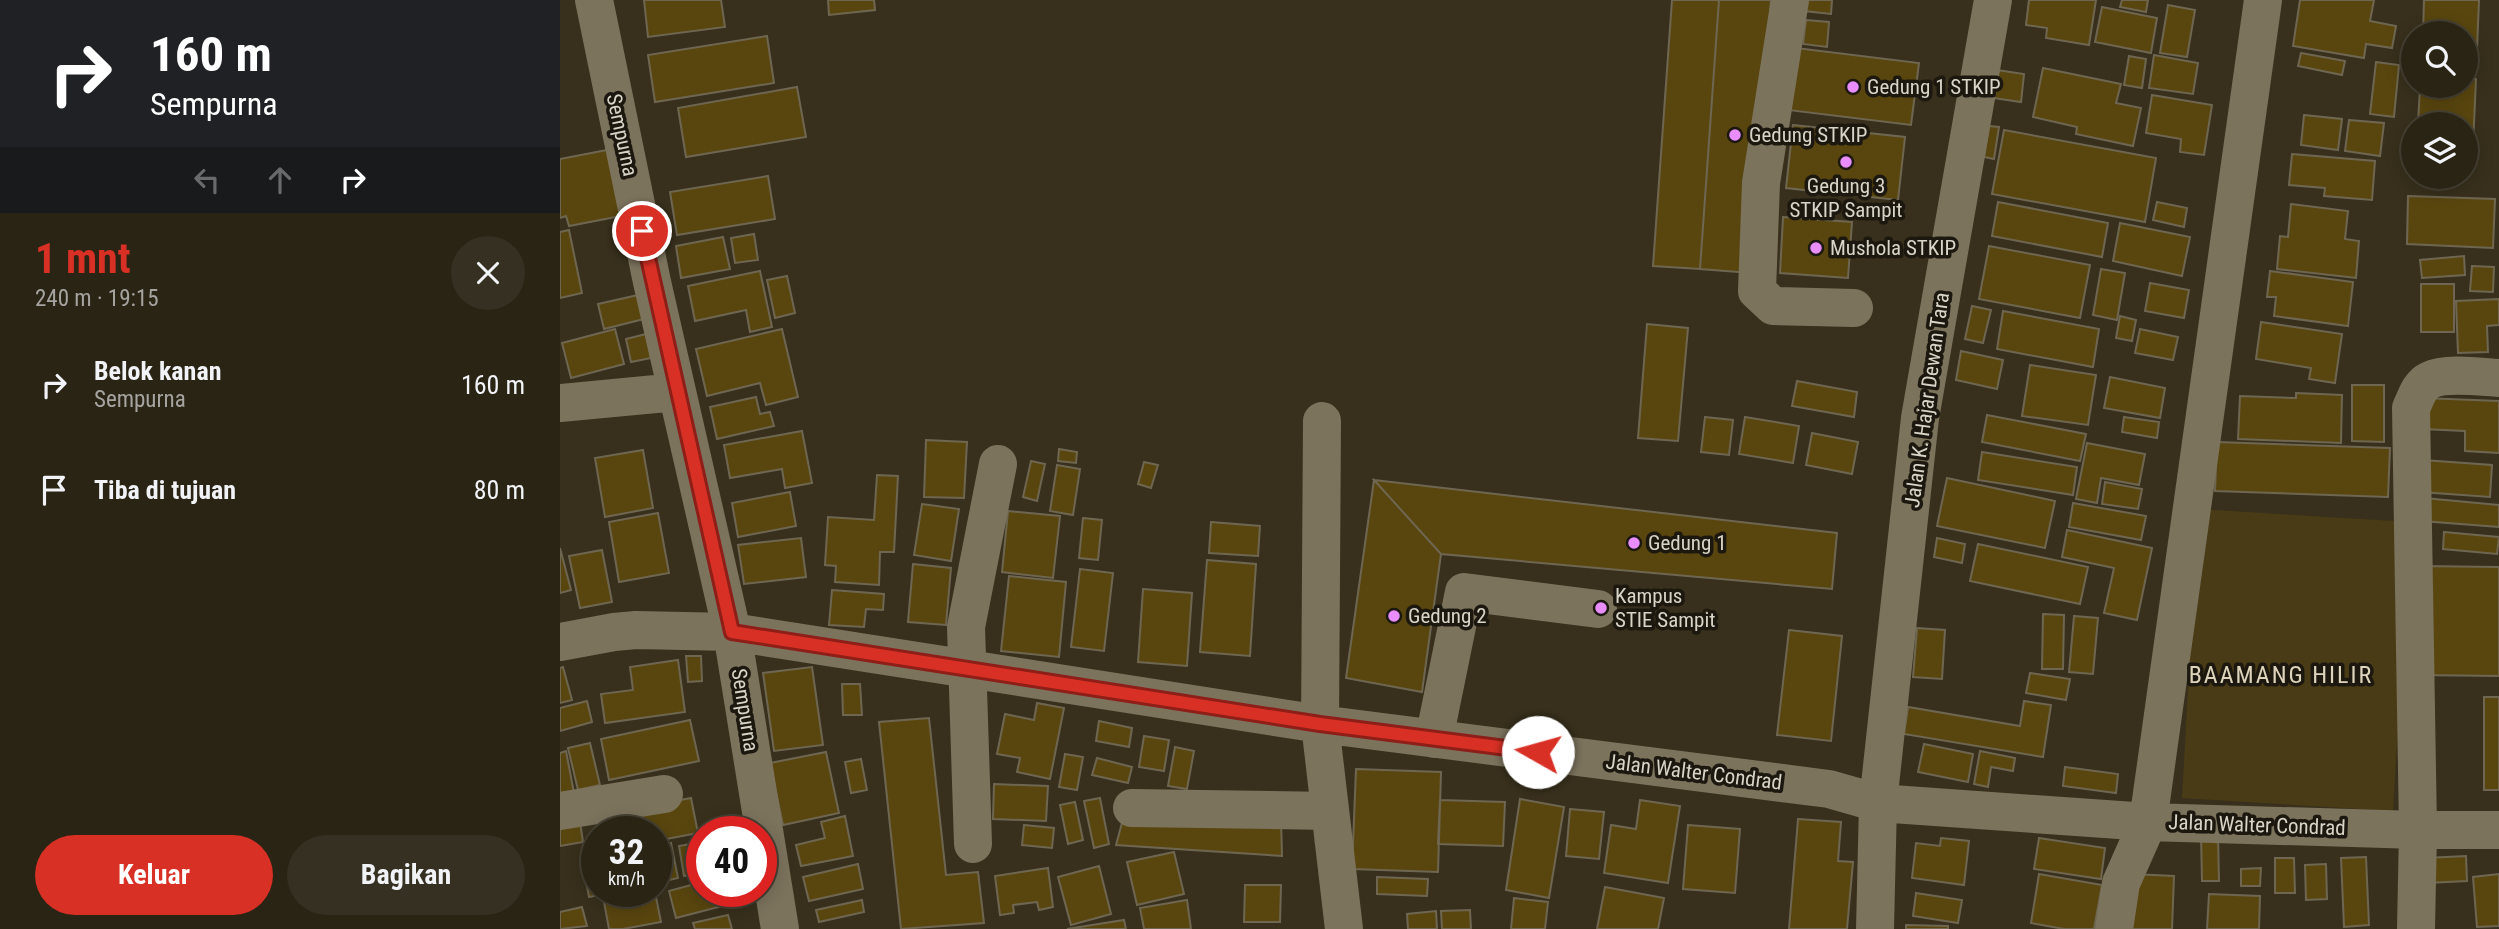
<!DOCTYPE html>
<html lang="id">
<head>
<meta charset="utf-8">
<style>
	:root { --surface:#2a2415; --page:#363022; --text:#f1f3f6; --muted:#a5a4a0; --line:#464134; --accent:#d93025 }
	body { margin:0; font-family:"Roboto Condensed",sans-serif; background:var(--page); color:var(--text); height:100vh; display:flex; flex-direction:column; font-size:26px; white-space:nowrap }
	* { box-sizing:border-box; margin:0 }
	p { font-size:23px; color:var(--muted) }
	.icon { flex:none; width:38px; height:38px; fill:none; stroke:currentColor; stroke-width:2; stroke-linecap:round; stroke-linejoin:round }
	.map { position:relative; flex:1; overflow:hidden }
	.sheet { display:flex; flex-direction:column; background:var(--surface); width:560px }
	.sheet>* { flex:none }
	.guide { background:#202124; color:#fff; overflow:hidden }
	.fabs { position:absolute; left:1841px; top:21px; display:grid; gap:14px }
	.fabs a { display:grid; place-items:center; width:77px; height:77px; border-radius:50%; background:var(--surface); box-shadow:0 4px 18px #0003,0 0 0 2px var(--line); font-size:35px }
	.speed { position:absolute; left:21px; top:816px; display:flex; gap:14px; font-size:35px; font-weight:700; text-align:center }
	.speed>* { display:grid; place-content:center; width:91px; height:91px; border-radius:50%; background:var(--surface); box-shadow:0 4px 18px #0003,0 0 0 2px var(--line); line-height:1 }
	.speed small { font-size:18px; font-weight:400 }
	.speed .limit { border:10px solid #d22; background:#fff; color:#111 }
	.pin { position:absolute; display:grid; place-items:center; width:60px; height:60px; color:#fff; margin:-30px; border:4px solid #fff; border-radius:50%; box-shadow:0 2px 7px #0007 }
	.me { position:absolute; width:77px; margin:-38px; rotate:277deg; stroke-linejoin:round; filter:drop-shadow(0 0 5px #0008) }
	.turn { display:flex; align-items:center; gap:24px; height:147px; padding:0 35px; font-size:32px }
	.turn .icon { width:91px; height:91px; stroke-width:2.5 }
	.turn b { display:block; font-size:49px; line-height:60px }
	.lanes { display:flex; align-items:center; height:66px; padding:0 35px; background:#0003; justify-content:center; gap:35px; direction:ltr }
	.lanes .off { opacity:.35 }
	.round { display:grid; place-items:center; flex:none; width:74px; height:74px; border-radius:37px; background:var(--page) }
	.head { display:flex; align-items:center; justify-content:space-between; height:119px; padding:0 35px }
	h1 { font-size:42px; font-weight:700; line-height:52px; color:var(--accent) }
	.cta { display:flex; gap:14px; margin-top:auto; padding:14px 35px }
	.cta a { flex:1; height:80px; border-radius:42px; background:var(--accent); color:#fff; font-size:28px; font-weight:700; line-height:80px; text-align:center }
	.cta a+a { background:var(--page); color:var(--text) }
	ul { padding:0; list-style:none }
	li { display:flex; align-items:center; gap:21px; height:105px; padding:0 35px }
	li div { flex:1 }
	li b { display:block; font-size:26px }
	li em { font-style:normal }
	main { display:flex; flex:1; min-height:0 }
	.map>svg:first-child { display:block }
</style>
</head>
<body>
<main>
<section class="sheet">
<div class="guide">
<div class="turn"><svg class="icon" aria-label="right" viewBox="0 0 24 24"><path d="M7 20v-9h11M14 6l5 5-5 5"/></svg><div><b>160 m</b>Sempurna</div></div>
<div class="lanes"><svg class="icon off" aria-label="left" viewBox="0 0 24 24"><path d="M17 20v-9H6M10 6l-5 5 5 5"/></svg><svg class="icon off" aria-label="ahead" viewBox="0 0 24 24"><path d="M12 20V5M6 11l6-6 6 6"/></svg><svg class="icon" aria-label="right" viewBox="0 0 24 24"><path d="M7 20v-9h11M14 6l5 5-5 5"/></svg></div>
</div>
<div class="head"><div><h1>1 mnt</h1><p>240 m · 19:15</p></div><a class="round"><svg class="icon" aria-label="close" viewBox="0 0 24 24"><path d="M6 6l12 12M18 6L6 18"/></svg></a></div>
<ul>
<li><svg class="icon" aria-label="right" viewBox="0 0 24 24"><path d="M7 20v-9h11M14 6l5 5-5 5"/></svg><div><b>Belok kanan</b><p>Sempurna</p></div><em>160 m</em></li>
<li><svg class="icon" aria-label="arrive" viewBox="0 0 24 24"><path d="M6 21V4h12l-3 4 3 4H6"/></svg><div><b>Tiba di tujuan</b></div><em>80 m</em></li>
</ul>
<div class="cta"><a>Keluar</a><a>Bagikan</a></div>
</section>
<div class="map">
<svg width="1939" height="929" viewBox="0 0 1939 929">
	<rect width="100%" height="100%" fill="#38301c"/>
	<!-- green -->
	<path fill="#493b16" d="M1638 509 1850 522 1833 811 1622 798Z"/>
	<!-- building -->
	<path fill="#59460f" stroke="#6e6650" stroke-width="2" d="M84 0H161L165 27 88 37Z
		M268 0H314L315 10 269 15Z
		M1112 0H1159L1140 269 1093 266Z
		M1159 0H1211L1191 273 1140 269Z
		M1245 0H1272L1271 14 1244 11Z
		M1469 0H1536L1529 45 1486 38 1487 28 1466 25Z
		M1562 0H1588L1586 12 1560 7Z
		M1740 0H1814L1810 21 1836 26 1832 48 1806 44 1804 58 1733 46Z
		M1864 0H1919L1916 74H1906V33H1863Z
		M1608 5 1635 10 1627 57 1600 53Z
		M1542 7 1597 18 1591 53 1535 42Z
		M1246 20 1269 22 1267 47 1243 44Z
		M207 36 214 83 95 102 88 55Z
		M1236 48 1359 63 1351 125 1228 110Z
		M1741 53 1785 61 1782 75 1738 66Z
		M1594 55 1638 63 1633 94 1589 88Z
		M1569 56 1586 59 1582 88 1564 85Z
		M1816 62 1839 65 1834 117 1810 114Z
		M1483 68 1561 84 1556 103 1581 108 1573 146 1516 134 1517 127 1473 117Z
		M1437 70 1464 74 1461 102 1433 98Z
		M1906 79H1916L1912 168H1906V124H1858L1860 86H1906Z
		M237 87 246 137 126 157 118 108Z
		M1592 95 1652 105 1644 155 1620 152 1621 139 1586 133Z
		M1744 115 1782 119 1778 150 1741 145Z
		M1789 120 1824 123 1820 156 1785 151Z
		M1233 125 1345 137 1338 200 1226 188Z
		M1429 126 1439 127 1434 159 1424 157Z
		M1444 130 1596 158 1585 222 1432 194Z
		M47 150 61 216 9 226 6 216 0 218V159Z
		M1732 154 1815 161 1812 200 1764 196 1765 188 1729 185Z
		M208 176 215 219 117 235 110 192Z
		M1848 196 1935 199 1933 248 1847 244Z
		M1438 202 1548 223 1542 257 1432 236Z
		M1597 202 1627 208 1624 227 1593 220Z
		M1731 204 1788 211 1785 239 1799 241 1796 278 1717 269 1720 236 1728 237Z
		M1223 217 1292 222 1288 278 1220 273Z
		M1560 223 1630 237 1622 276 1553 261Z
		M9 230 22 293 0 298V232Z
		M194 234 198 260 175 263 171 238Z
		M163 237 170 269 121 278 116 246Z
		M1429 246 1530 265 1520 318 1419 299Z
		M1904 256 1905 275 1862 278 1860 260Z
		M1912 266 1934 267 1933 292 1910 291Z
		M1541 269 1565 273 1557 320 1533 315Z
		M200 271 212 327 190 332 186 310 135 321 128 286Z
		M1710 271 1793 282 1788 326 1714 316 1716 297H1707Z
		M227 276 235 313 215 318 207 280Z
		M1590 283 1629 290 1624 318 1585 311Z
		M1861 284H1894V332H1861Z
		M78 295 84 319 44 329 38 304Z
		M1939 299V325L1927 326 1928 352 1898 353 1896 301Z
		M1412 306 1431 310 1423 343 1405 339Z
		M1443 311 1539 329 1533 367 1437 349Z
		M1560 316 1576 320 1572 341 1556 338Z
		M1701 322 1782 334 1775 383 1749 379 1751 368 1696 359Z
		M1087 324 1128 328 1118 441 1078 438Z
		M55 329 64 364 11 378 2 343Z
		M222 329 238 397 206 405 200 383 147 396 136 349Z
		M1580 329 1618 337 1613 360 1575 353Z
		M86 334 91 358 71 362 66 339Z
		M1401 351 1443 360 1437 389 1396 380Z
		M1470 365 1536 375 1528 425 1462 416Z
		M1550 377 1605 388 1600 418 1544 408Z
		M1237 381 1297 392 1294 417 1232 406Z
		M1792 385H1824V442L1792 441Z
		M1736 393 1782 395 1781 443 1678 439 1680 396 1736 398Z
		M196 397 200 414 210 412 214 426 157 439 150 407Z
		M1863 398 1939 401V453L1905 451V431L1862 429Z
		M1427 415 1526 434 1520 461 1422 442Z
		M1145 417 1173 420 1169 455 1141 452Z
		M1185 417 1239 426 1233 463 1179 454Z
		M1564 417 1599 422 1597 438 1562 432Z
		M242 431 252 483 225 488 222 469 170 478 164 445Z
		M1252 433 1298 442 1292 474 1246 465Z
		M366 440 407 442 404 498 364 497Z
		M1657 442 1830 448 1828 497 1655 491Z
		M1527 443 1585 454 1579 485 1541 478 1537 503 1516 499Z
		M499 449 517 452 516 463 498 461Z
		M83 450 93 508 45 517 35 458Z
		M1422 452 1517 467 1513 495 1418 480Z
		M1863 460 1932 465 1930 497 1861 492Z
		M471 461 485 464 477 501 463 497Z
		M584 462 598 465 591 488 578 484Z
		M497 465 520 469 513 515 490 511Z
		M317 475 338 476 334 552H320L319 585 275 582 276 566 265 565 268 517 314 520Z
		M1387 478 1495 501 1485 548 1377 526Z
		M814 480 1277 533 1272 589 881 554Z
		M814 480 881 554 862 692 786 678Z
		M1545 482 1582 489 1578 509 1542 504Z
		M230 492 236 526 178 537 172 503Z
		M1864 498 1939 505V527L1862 521Z
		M1513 503 1586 516 1581 540 1509 527Z
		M362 504 399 509 391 561 354 555Z
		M448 511 500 516 493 578 442 572Z
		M98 513 109 573 59 582 49 522Z
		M523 518 542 520 538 560 519 558Z
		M651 522 700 526 698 556 649 553Z
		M1507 530 1592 548 1577 620 1544 613 1554 568 1502 557Z
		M1884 532 1939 537 1937 554 1883 549Z
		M241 538 246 577 184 584 178 545Z
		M1377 538 1405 544 1402 563 1374 557Z
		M1418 544 1528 567 1520 604 1410 581Z
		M0 548 11 590 0 593Z
		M42 550 52 602 20 608 9 556Z
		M647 560 696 564 690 656 640 652Z
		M353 564 391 568 386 625 348 622Z
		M1859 566 1939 567V676L1858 675Z
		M520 569 553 573 544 651 511 647Z
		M449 576 506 582 499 657 441 651Z
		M583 589 632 593 627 666 578 662Z
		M272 590 324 594 323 610 306 609 304 627 269 625Z
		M1483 614 1504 615 1503 669H1482Z
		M1514 616 1538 618 1533 674 1509 672Z
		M1357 628 1385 630 1382 679 1353 677Z
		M1229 630 1282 636 1271 741 1217 735Z
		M126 656H141L142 681 128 682Z
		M118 660 125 712 45 723 41 694 73 690 70 667Z
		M3 667 12 700 0 703V668Z
		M252 667 263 745 214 751 203 673Z
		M1470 673 1510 679 1506 700 1466 693Z
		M282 684H300L302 715H283Z
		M1924 697H1939V790H1924Z
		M27 701 32 722 0 731V708Z
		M1464 701 1491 705 1483 757 1344 734 1348 707 1460 726Z
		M477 703 504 708 490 779 457 772 460 758 437 754 445 714 474 720Z
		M369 718 386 875 418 872 424 923 341 929 319 722Z
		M130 720 139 761 49 780 41 739Z
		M539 721 572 728 569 747 536 741Z
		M584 736 609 740 604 771 579 767Z
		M30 743 40 785 18 790 8 748Z
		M1364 744 1413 754 1408 782 1358 772Z
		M615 747 634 751 627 789 608 786Z
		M6 751 14 793 0 796V753Z
		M1420 751 1455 758 1453 771 1431 767 1428 787 1414 784Z
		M266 752 279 813 223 825 210 763Z
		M505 754 523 757 517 790 499 787Z
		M537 758 572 767 568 783 532 775Z
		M301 759 307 790 291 793 285 762Z
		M1505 767 1558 774 1556 793 1503 786Z
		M796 769 881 772 878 872 792 869Z
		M434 784 488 786 486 821 433 819Z
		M131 798 138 833 96 841V831H50L47 814Z
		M540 798 549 844 534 848 524 801Z
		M960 799 1004 807 989 898 946 890Z
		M880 800 945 802 943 846 878 844Z
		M1080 800 1120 806 1108 883 1044 873 1051 825 1076 829Z
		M515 802 523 840 508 844 500 805Z
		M1010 809 1044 812 1039 859 1006 856Z
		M285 816 293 856 241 866 236 845 265 838 261 822Z
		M721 817 722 856 556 845 563 819Z
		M1238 819 1281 822 1278 861 1293 862 1287 929H1229Z
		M20 822 23 842 0 846V826Z
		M464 825 494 828 492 848 462 845Z
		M1128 825 1180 829 1175 893 1123 889Z
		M1641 835H1658L1659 881H1642Z
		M1381 838 1409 841 1404 885 1352 878 1356 843 1380 846Z
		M1479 838 1545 848 1541 879 1474 869Z
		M142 842V872L124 876 119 846Z
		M111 843 118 878 96 883V846Z
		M614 852 624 894 577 905 567 862Z
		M1906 856 1907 881 1867 883 1865 858Z
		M1806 857 1809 925 1784 927 1781 858Z
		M37 858V891H59L29 897 22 861Z
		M1715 858H1734L1735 893H1715Z
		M298 864 303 889 249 901 243 877Z
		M1766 864 1767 899 1746 900 1745 865Z
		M539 866 551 914 511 925 498 877Z
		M488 868 493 907 479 910 477 902 453 905 454 913 440 915 435 876Z
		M1701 868 1700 886H1681V869Z
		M1479 874 1542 885 1534 929H1504L1471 923Z
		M1572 874 1614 876 1612 929H1570Z
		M1939 874V926L1917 927 1913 877Z
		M817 877 868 879 867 896 817 894Z
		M142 882V891H166L170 904 116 918 109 891Z
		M685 885H721L720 922H684Z
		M1045 887 1104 898 1098 929H1037Z
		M95 892 101 922 63 929H49L44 902Z
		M1356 893 1402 900 1398 923 1353 916Z
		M1649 894 1700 896 1699 929H1647Z
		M954 898 988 902 985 929H951Z
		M302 900 304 912 259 922 256 910Z
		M627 900 631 929H584L580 908Z
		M22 907 27 926 0 929V912Z
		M910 910 911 929H882L881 911Z
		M876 911 877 929H848L847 914Z
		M168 915 172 929H135L133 923Z
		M564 920 566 929H507Z
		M1346 925 1388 926V929H1346Z"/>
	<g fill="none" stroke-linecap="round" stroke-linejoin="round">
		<!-- minor -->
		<path stroke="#7c735d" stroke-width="38" d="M34 0 92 282 172 632 220 929
			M1230 0 1201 183 1197 291 1213 306 1294 308
			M0 403 117 392
			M762 421 760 724 784 929
			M0 642 54 632 76 630 172 632 760 724 1269 789 1318 803 1588 822 1858 830H1939
			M874 739 904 592 1038 609
			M572 808 770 811
			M0 811 104 794
			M413 844 406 627 438 464
			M1315 929 1318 803 1360 418 1433 0
			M1554 929 1561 883 1588 822 1703 0
			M1856 929 1858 830 1851 408C1856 398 1859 385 1870 380 1886 372 1921 377 1939 378"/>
	</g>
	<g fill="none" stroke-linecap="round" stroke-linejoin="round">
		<defs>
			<path id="route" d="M82 231 172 632 760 724 978 752"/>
		</defs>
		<!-- route casing -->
		<use href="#route" stroke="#8d1f18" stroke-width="18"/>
		<!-- route -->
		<use href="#route" stroke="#d93025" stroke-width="12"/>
	</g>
	<!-- markers -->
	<g fill="#e98dfe" stroke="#1c180f" stroke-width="2.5">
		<circle cx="1293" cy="87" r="7"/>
		<circle cx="1175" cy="135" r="7"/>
		<circle cx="1286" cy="162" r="7"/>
		<circle cx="1256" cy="248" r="7"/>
		<circle cx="1074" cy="543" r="7"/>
		<circle cx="1041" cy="608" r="7"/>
		<circle cx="834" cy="616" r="7"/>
	</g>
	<g text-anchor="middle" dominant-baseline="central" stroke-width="7" stroke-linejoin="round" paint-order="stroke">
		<!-- poi labels -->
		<g font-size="21" fill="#d8d4c7" stroke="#1c180f" text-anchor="start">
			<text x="1307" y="87">Gedung 1 STKIP</text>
			<text x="1189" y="135">Gedung STKIP</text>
			<text x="1286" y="186" text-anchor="middle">Gedung 3<tspan x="1286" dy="24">STKIP Sampit</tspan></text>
			<text x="1270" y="248">Mushola STKIP</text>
			<text x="1088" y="543">Gedung 1</text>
			<text x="1055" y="596">Kampus<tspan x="1055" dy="24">STIE Sampit</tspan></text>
			<text x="848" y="616">Gedung 2</text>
		</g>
		<!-- street labels -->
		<g font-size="21" fill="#d8d4c7" stroke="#1c180f">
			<text transform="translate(62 135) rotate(78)">Sempurna</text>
			<text transform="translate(1367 400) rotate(-82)">Jalan K. Hajar Dewan Tara</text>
			<text transform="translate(185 710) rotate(81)">Sempurna</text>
			<text transform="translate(1134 772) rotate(7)">Jalan Walter Condrad</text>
			<text transform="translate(1697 825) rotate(2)">Jalan Walter Condrad</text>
		</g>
		<!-- quarter labels -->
		<g font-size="24" letter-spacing="2" fill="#ddd4bb" stroke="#1c180f">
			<text x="1721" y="675">BAAMANG HILIR</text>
		</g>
	</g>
</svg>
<div class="fabs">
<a><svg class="icon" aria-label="search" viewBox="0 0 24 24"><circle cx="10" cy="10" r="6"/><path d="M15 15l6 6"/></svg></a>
<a><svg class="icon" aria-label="layers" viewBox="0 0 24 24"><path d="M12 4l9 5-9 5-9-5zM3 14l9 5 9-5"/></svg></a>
</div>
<div class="speed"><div>32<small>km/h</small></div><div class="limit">40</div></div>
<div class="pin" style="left:82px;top:231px;background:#d93025"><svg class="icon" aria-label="arrive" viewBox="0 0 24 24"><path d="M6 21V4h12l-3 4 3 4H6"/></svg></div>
<svg class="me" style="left:978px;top:752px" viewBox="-20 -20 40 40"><circle r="19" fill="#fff"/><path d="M0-13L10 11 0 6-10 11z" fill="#d93025"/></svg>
</div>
</main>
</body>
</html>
